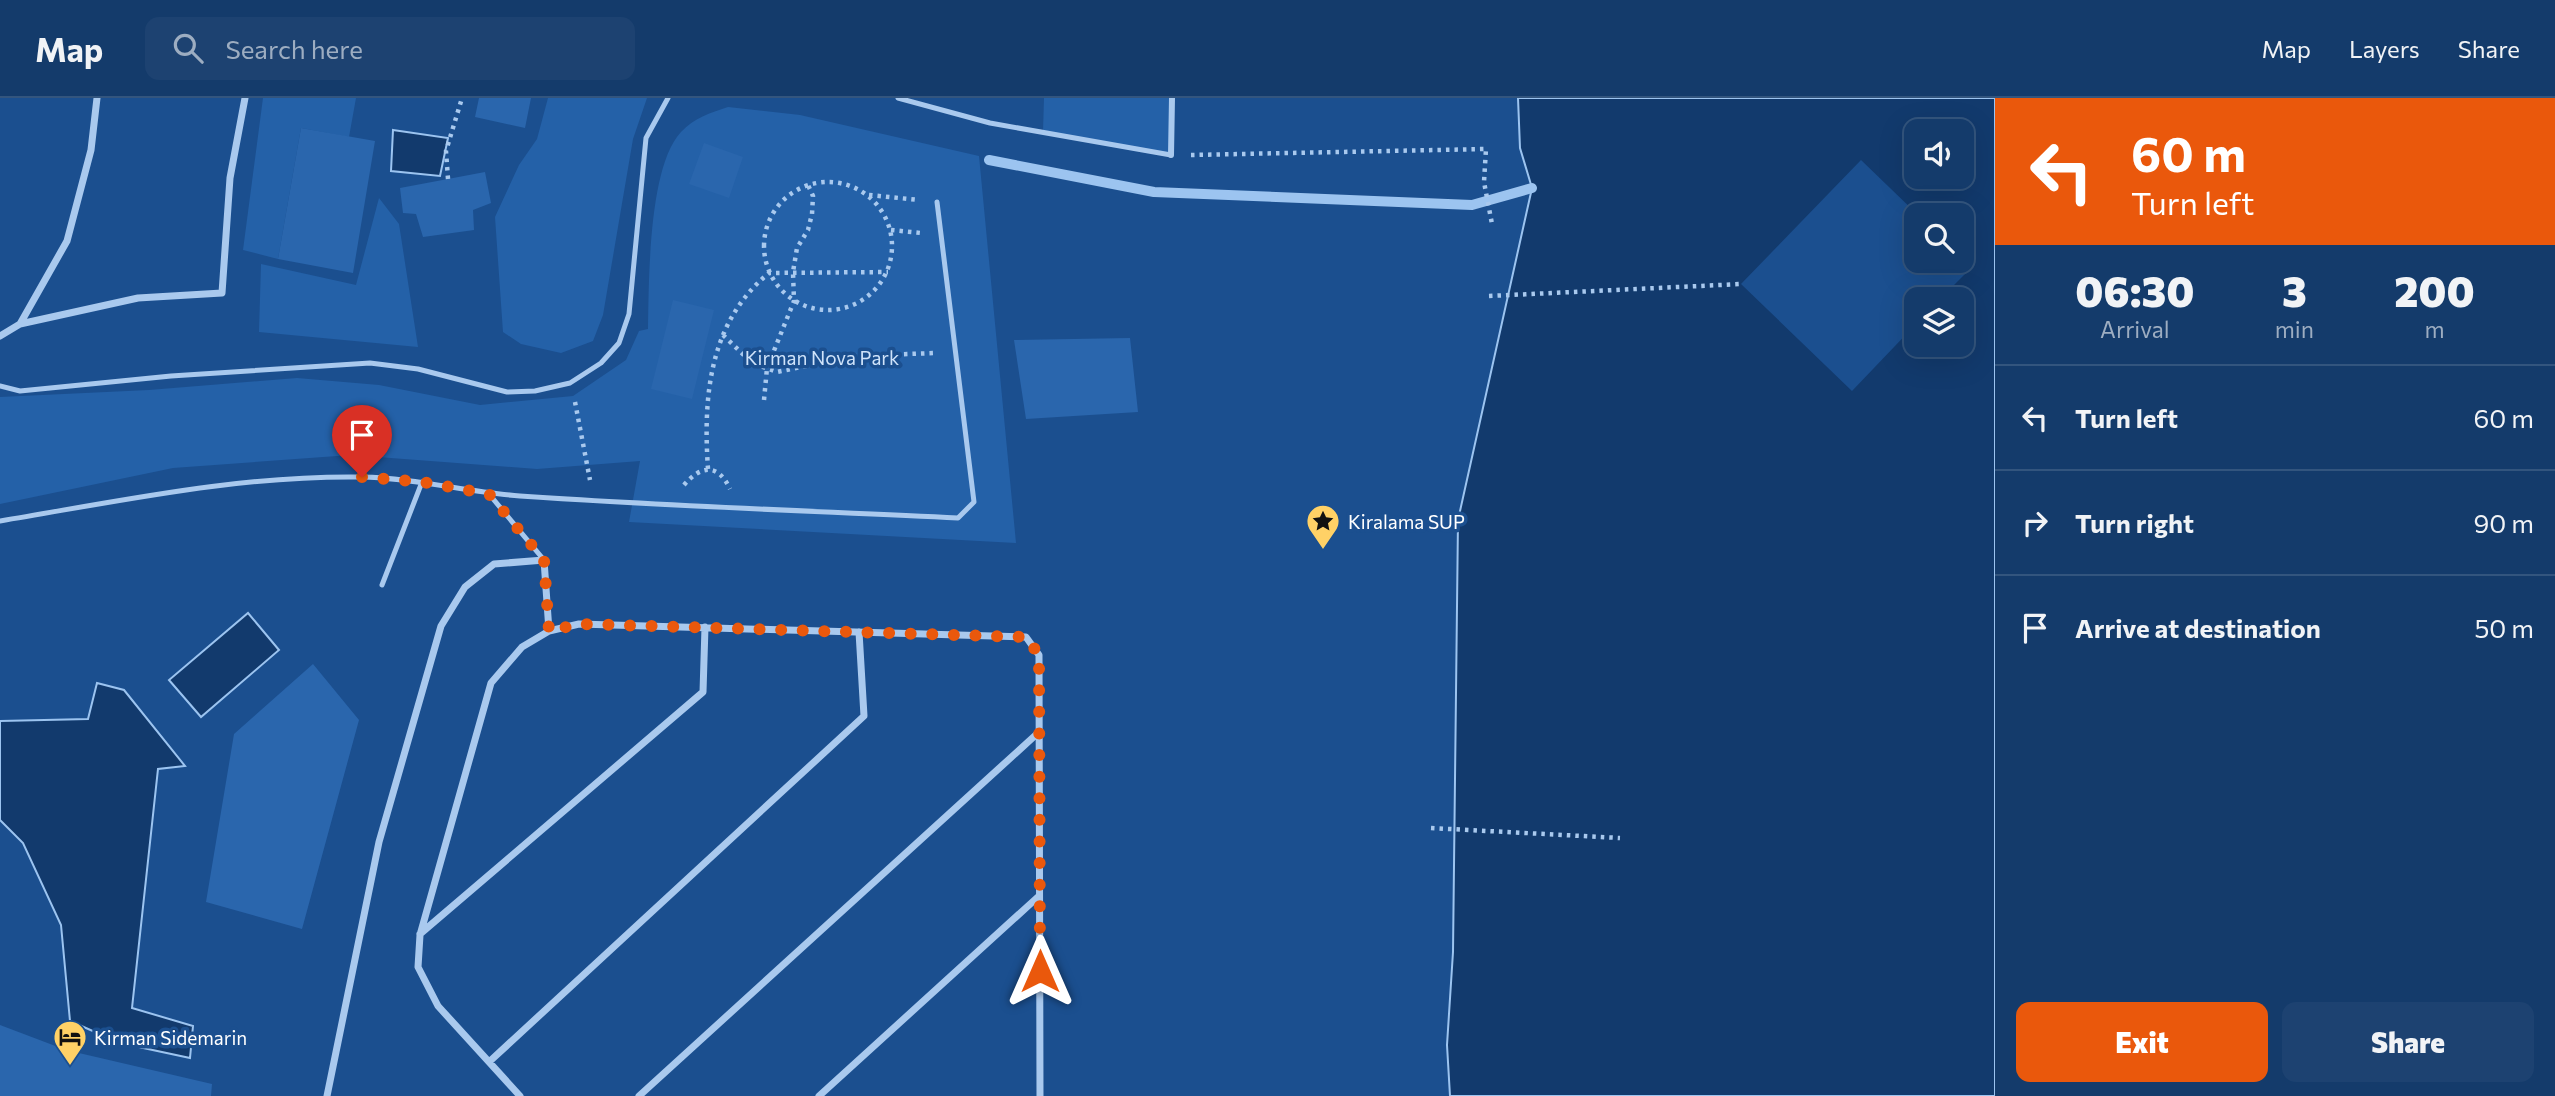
<!DOCTYPE html>
<html lang="en">
<head>
<meta charset="utf-8">
<style>
	:root { --surface:#143b6b; --page:#1d4271; --text:#f1f3f6; --muted:#9dadc1; --line:#33557e; --accent:#ea580c }
	body { margin:0; font-family:Commissioner,sans-serif; background:var(--page); color:var(--text); height:100vh; display:flex; flex-direction:column; font-size:26px; white-space:nowrap }
	* { box-sizing:border-box; margin:0 }
	p { font-size:23px; color:var(--muted) }
	.icon { flex:none; width:38px; height:38px; fill:none; stroke:currentColor; stroke-width:2; stroke-linecap:round; stroke-linejoin:round }
	.map { position:relative; flex:1; overflow:hidden }
	.sheet { display:flex; flex-direction:column; background:var(--surface); width:560px }
	.sheet>* { flex:none }
	.guide { background:#ea580c; color:#fff; overflow:hidden }
	.buttons { position:absolute; left:1904px; top:21px; display:grid; gap:14px }
	.buttons a { display:grid; place-items:center; width:70px; height:70px; border-radius:14px; background:var(--surface); box-shadow:0 7px 28px #0002,0 0 0 2px var(--line); font-size:35px }
	.pin { position:absolute; display:grid; place-items:center; width:60px; height:60px; color:#fff; margin:-72px -30px; border-radius:50% 50% 50% 0; rotate:-45deg; box-shadow:0 0 7px #0007 }
	.pin .icon { rotate:45deg }
	.me { position:absolute; width:77px; margin:-38px; rotate:0deg; stroke-linejoin:round; filter:drop-shadow(0 0 5px #0008) }
	.turn { display:flex; align-items:center; gap:24px; height:147px; padding:0 21px; font-size:32px }
	.turn .icon { width:91px; height:91px; stroke-width:2.5 }
	.turn b { display:block; font-size:49px; line-height:60px }
	.eta { display:flex; justify-content:space-evenly; align-items:center; height:119px; text-align:center }
	.eta b { font-size:42px; font-weight:800; line-height:49px }
	.button { display:flex; gap:14px; margin-top:auto; padding:14px 21px }
	.button a { flex:1; height:80px; border-radius:14px; background:var(--accent); color:#fff; font-size:28px; font-weight:800; line-height:80px; text-align:center }
	.button a+a { background:var(--page); color:var(--text) }
	ul { padding:0; list-style:none }
	li { display:flex; align-items:center; gap:21px; height:105px; padding:0 21px; border-top:2px solid var(--line) }
	li div { flex:1 }
	li b { display:block; font-size:26px }
	li em { font-style:normal }
	header { display:flex; align-items:center; gap:42px; box-sizing:border-box; height:98px; padding:0 35px; background:var(--surface); border-bottom:2px solid var(--line) }
	header strong { font-size:33px }
	nav { display:flex; gap:38px; margin-inline-start:auto; font-size:24px }
	.search { width:490px; height:63px; background:var(--page); display:flex; align-items:center; gap:18px; box-sizing:border-box; padding:0 24px; border-radius:14px; color:var(--muted); font-size:26px }
	main { display:flex; flex:1; min-height:0 }
	.map>svg:first-child { display:block }
</style>
</head>
<body>
<header>
<strong>Map</strong>
<div class="search"><svg class="icon" aria-label="search" viewBox="0 0 24 24"><circle cx="10" cy="10" r="6"/><path d="M15 15l6 6"/></svg>Search here</div>
<nav><a>Map</a><a>Layers</a><a>Share</a></nav>
</header>
<main>
<div class="map">
<svg width="1995" height="998" viewBox="0 0 1995 998">
	<rect width="100%" height="100%" fill="#1b4f8f"/>
	<!-- green -->
	<path fill="#2461a8" d="M263 0H356L349 39 301 30 278 161 243 152Z
		M548 0H647L633 41 603 217 593 243 561 255 521 246 503 234 495 119 519 67 537 41Z
		M1044 0H1172L1171 57 1043 34Z
		M728 9 800 17 979 58 1016 445 629 424 640 363 537 371 351 357 173 370 0 406V299L149 292 297 280 379 287 480 307 573 298 626 262 639 233 648 231C649 184 648 69 681 34 694 20 710 15 728 9Z
		M379 100 399 126 418 249 259 234 261 166 356 187Z"/>
	<!-- water -->
	<path fill="#123a6d" stroke="#9cc4f0" stroke-width="2" fill-rule="evenodd" d="M1518 0H1995V998H1450L1447 947 1453 854 1458 422 1532 90 1520 50ZM1916 33H1962V79H1916ZM1916 117H1962V163H1916ZM1916 201H1962V247H1916Z
		M393 32 448 40 440 78 391 73Z
		M248 515 279 552 201 619 169 582Z
		M97 585 124 592 185 668 158 671 132 910 193 928 190 960 120 945 70 923 61 827 23 745 0 722V623L88 621Z"/>
	<!-- pier -->
	<path fill="#1b4f8f" d="M1861 62 1918 117 1916 163H1962V159L1972 169 1940 201H1916V226L1852 293 1741 186Z"/>
	<g fill="none" stroke-linecap="round" stroke-linejoin="round">
		<!-- stream -->
		<path stroke="#9cc4f0" stroke-width="10" d="M989 62 1154 94 1472 107 1532 90"/>
	</g>
	<!-- building -->
	<path fill="#2a66ad" d="M479 0H531L525 30 475 19Z
		M301 30 375 43 353 175 278 161Z
		M704 45 743 59 729 100 689 86Z
		M485 74 491 105 473 112 474 132 423 139 416 116 403 115 400 90Z
		M673 202 714 212 692 301 651 291Z
		M1130 240 1138 314 1026 321 1014 242Z
		M313 566 359 622 302 831 206 804 234 636Z
		M0 927 66 952 212 986 211 998H0Z"/>
	<g fill="none" stroke-linecap="round" stroke-linejoin="round">
		<!-- path -->
		<path stroke="#a9c9ee" stroke-width="4.5" stroke-dasharray="3.5 5" stroke-linecap="butt" d="M1191 57 1486 51 1484 84 1492 126
			M448 81 446 53 462 0
			M764 148a64 64 0 1 1 128 0a64 64 0 1 1-128 0Z
			M869 97 919 102
			M891 132 921 135
			M1489 198 1741 186
			M723 237 752 265 777 274 855 258 935 255
			M764 302 767 270 794 203 793 174 797 150 808 132 812 116 813 98 808 87
			M575 304 590 382
			M708 371C703 299 709 224 769 175L888 174
			M684 387C701 367 718 365 730 391
			M1431 730 1620 740"/>
		<!-- service -->
		<path stroke="#a9c9ee" stroke-width="5" d="M898 0 990 25 1171 57
			M0 288 20 293 171 278 370 265 418 271 507 294 535 293 570 285 601 265 619 245 629 216 646 40 668 0
			M489 396 544 462
			M0 423C120 403 240 377 362 379 415 380 467 394 520 398 666 408 812 413 958 420L974 404 937 104
			M382 487 422 384"/>
		<!-- pedestrian -->
		<path stroke="#a9c9ee" stroke-width="6" d="M1171 57 1172 0"/>
		<!-- minor -->
		<path stroke="#a9c9ee" stroke-width="7" d="M20 226 138 200 222 195 230 80 245 0
			M0 238 20 226 67 143 91 52 97 0
			M420 836 703 594 705 529
			M489 964 864 618 859 534
			M327 998 379 744 441 528 465 489 494 466 544 462 549 533
			M520 998 438 908 418 869 420 837 491 585 522 549 549 533 579 526 1026 539 1039 557 1040 998
			M639 998 1039 634
			M819 998 1039 798"/>
	</g>
	<g fill="none" stroke-linecap="round" stroke-linejoin="round">
		<!-- route -->
		<path stroke="#ea580c" stroke-width="12" stroke-dasharray="0 21.6" d="M362 379 422 384 489 396 544 462 549 533 579 526 1026 539 1039 557 1040 873"/>
	</g>
	<!-- icons -->
	<defs>
		<symbol id="sight-pin" viewBox="-11 -11 22 30"><path d="M0 17L-7.5 6A9.5 9.5 0 1 1 7.5 6Z" fill="#ffd166" stroke="#1b4f8f"/><path d="M0-6L1.8-2.2L6-1.7L2.9 1.2L3.7 5.4L0 3.3L-3.7 5.4L-2.9 1.2L-6-1.7L-1.8-2.2Z" fill="#111"/></symbol>
		<symbol id="hotel-pin" viewBox="-11 -11 22 30"><path d="M0 17L-7.5 6A9.5 9.5 0 1 1 7.5 6Z" fill="#ffd166" stroke="#1b4f8f"/><path d="M-6-4.5h1.5V1H6V5H4.5V3h-9V5H-6ZM-4 0a1.8 1.8 0 1 1 3.6 0ZM.5 0V-2.5h3Q6-2.5 6 0Z" fill="#111"/></symbol>
	</defs>
	<g fill-rule="evenodd">
		<use href="#sight-pin" x="1304" y="404" width="38" height="52"/>
		<use href="#hotel-pin" x="51" y="920" width="38" height="52"/>
	</g>
	<g text-anchor="middle" dominant-baseline="central" stroke-width="7" stroke-linejoin="round" paint-order="stroke">
		<!-- park labels -->
		<g font-size="19" fill="#cfe3fa" stroke="#1b4f8f">
			<text x="822" y="259">Kirman Nova Park</text>
		</g>
		<!-- poi labels -->
		<g font-size="19" fill="#fff" stroke="#1b4f8f" text-anchor="start">
			<text x="1348" y="423">Kiralama SUP</text>
			<text x="94" y="939">Kirman Sidemarin</text>
		</g>
	</g>
</svg>
<div class="buttons">
<a><svg class="icon" aria-label="sound" viewBox="0 0 24 24"><path d="M4 9h4l5-4v14l-5-4H4zM17 9q2 3 0 6"/></svg></a>
<a><svg class="icon" aria-label="search" viewBox="0 0 24 24"><circle cx="10" cy="10" r="6"/><path d="M15 15l6 6"/></svg></a>
<a><svg class="icon" aria-label="layers" viewBox="0 0 24 24"><path d="M12 4l9 5-9 5-9-5zM3 14l9 5 9-5"/></svg></a>
</div>
<div class="pin" style="left:362px;top:379px;background:#d93025"><svg class="icon" aria-label="arrive" viewBox="0 0 24 24"><path d="M6 21V4h12l-3 4 3 4H6"/></svg></div>
<svg class="me" style="left:1040px;top:873px" viewBox="-20 -20 40 40"><path d="M0-17L14 15 0 8-14 15z" fill="#ea580c" stroke="#fff" stroke-width="4"/></svg>
</div>
<section class="sheet">
<div class="guide">
<div class="turn"><svg class="icon" aria-label="left" viewBox="0 0 24 24"><path d="M17 20v-9H6M10 6l-5 5 5 5"/></svg><div><b>60 m</b>Turn left</div></div>
</div>
<div class="eta">
<div><b>06:30</b><p>Arrival</p></div>
<div><b>3</b><p>min</p></div>
<div><b>200</b><p>m</p></div>
</div>
<ul>
<li><svg class="icon" aria-label="left" viewBox="0 0 24 24"><path d="M17 20v-9H6M10 6l-5 5 5 5"/></svg><div><b>Turn left</b></div><em>60 m</em></li>
<li><svg class="icon" aria-label="right" viewBox="0 0 24 24"><path d="M7 20v-9h11M14 6l5 5-5 5"/></svg><div><b>Turn right</b></div><em>90 m</em></li>
<li><svg class="icon" aria-label="arrive" viewBox="0 0 24 24"><path d="M6 21V4h12l-3 4 3 4H6"/></svg><div><b>Arrive at destination</b></div><em>50 m</em></li>
</ul>
<div class="button"><a>Exit</a><a>Share</a></div>
</section>
</main>
</body>
</html>
